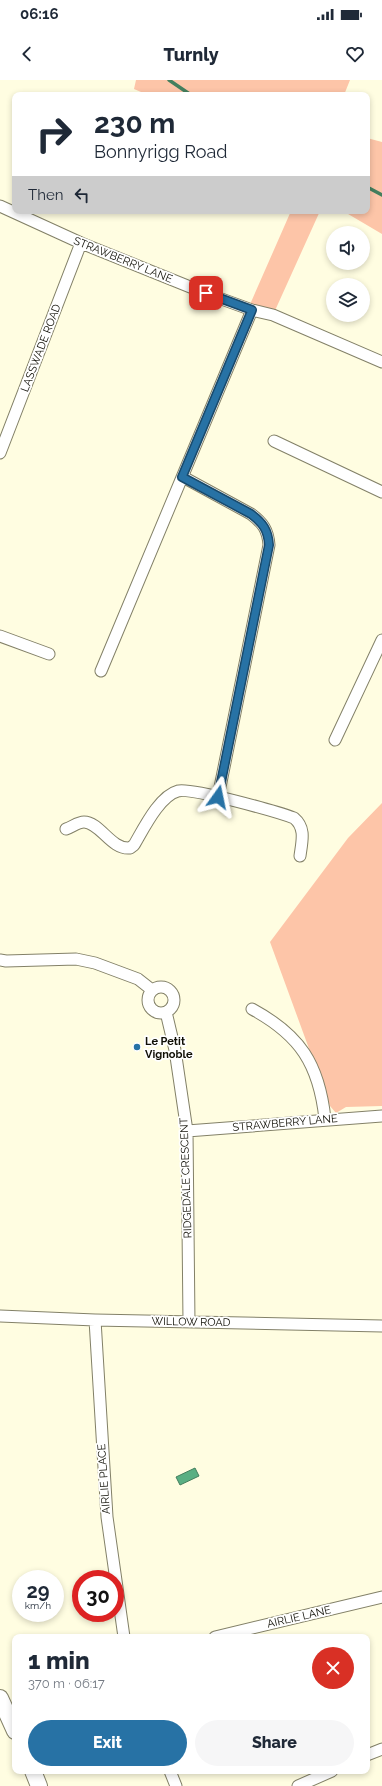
<!DOCTYPE html>
<html lang="en">
<head>
<meta charset="utf-8">
<style>
	:root { --surface:#fff; --page:#f6f6f7; --text:#1f2937; --muted:#747a83; --accent:#2772a5 }
	body { margin:0; font-family:Raleway,sans-serif; background:var(--page); color:var(--text); height:100vh; display:flex; flex-direction:column; font-size:15px; white-space:nowrap }
	* { box-sizing:border-box; margin:0 }
	p { font-size:13px; color:var(--muted) }
	.icon { flex:none; width:22px; height:22px; fill:none; stroke:currentColor; stroke-width:2; stroke-linecap:round; stroke-linejoin:round }
	.map { position:relative; flex:1; overflow:hidden }
	.details { position:absolute; left:12px; top:1554px; width:358px; height:140px; display:flex; flex-direction:column; background:var(--surface); border-radius:8px; box-shadow:0 2px 6px #0003 }
	.details>* { flex:none }
	.hud { position:absolute; left:12px; top:12px; width:358px; height:122px; border-radius:8px; box-shadow:0 2px 6px #0003; background:#fff; color:var(--text); overflow:hidden }
	.tools { position:absolute; left:326px; top:146px; display:grid; gap:8px }
	.tools a { display:grid; place-items:center; width:44px; height:44px; border-radius:50%; background:var(--surface); box-shadow:0 2px 6px #0003; font-size:20px }
	.speed { position:absolute; left:12px; top:1490px; display:flex; gap:8px; font-size:20px; font-weight:700; text-align:center }
	.speed>* { display:grid; place-content:center; width:52px; height:52px; border-radius:50%; background:var(--surface); box-shadow:0 2px 6px #0003; line-height:1 }
	.speed small { font-size:10px; font-weight:400 }
	.speed .limit { border:6px solid #d22; background:#fff; color:#111 }
	.pin { position:absolute; display:grid; place-items:center; width:34px; height:34px; color:#fff; margin:-17px; border-radius:8px; box-shadow:0 2px 6px #0006 }
	.me { position:absolute; width:44px; margin:-22px; rotate:12deg; stroke-linejoin:round; filter:drop-shadow(0 0 3px #0008) }
	.turn { display:flex; align-items:center; gap:14px; height:84px; padding:0 16px; font-size:18px }
	.turn .icon { width:52px; height:52px; stroke-width:2.5 }
	.turn b { display:block; font-size:28px; line-height:34px }
	.then { display:flex; align-items:center; height:38px; padding:0 16px; background:#0003; gap:8px; font-size:15px }
	.round { display:grid; place-items:center; flex:none; width:42px; height:42px; border-radius:21px; background:var(--page) }
	.summary { display:flex; align-items:center; justify-content:space-between; height:68px; padding:0 16px }
	h1 { font-size:24px; font-weight:800; line-height:30px }
	.button { display:flex; gap:8px; margin-top:auto; padding:8px 16px }
	.button a { flex:1; height:46px; border-radius:24px; background:var(--accent); color:#fff; font-size:16px; font-weight:800; line-height:46px; text-align:center }
	.button a+a { background:var(--page); color:var(--text) }
	.status { display:flex; justify-content:space-between; align-items:center; height:28px; padding:0 20px; background:var(--surface); direction:ltr }
	.status svg { height:11px; fill:currentColor }
	header { display:flex; justify-content:space-between; align-items:center; height:52px; padding:0 16px; background:var(--surface); font-size:18px; font-weight:800 }
	.map>svg:first-child { display:block }
</style>
</head>
<body>
<div class="status"><b>06:16</b><svg viewBox="0 0 49 12"><path d="M0 12V9h3v3zM5 12V6h3v6zM10 12V3h3v9zM15 12V0h3v12zM26 1h20v11H26zM47 4h2v5h-2z"/></svg></div>
<header><svg class="icon" aria-label="back" viewBox="0 0 24 24"><path d="M15 5l-7 7 7 7"/></svg>Turnly<svg class="icon" aria-label="heart" viewBox="0 0 24 24"><path d="M12 20l-8-8c-3-5 5-10 8-4 3-6 11-1 8 4z"/></svg></header>
<div class="map">
<svg width="382" height="1706" viewBox="0 0 382 1706">
	<rect width="100%" height="100%" fill="#fffde1"/>
	<!-- green -->
	<path fill="#fdc5a8" d="M136 0H350L344 15H148L134 9Z
		M367 58 382 62V154L343 131H367Z
		M291 131H320L273 235 248 229Z
		M382 723V1026L346 1027 336 1033 330 1026 270 862 348 758Z"/>
	<!-- water -->
	<path fill="#5aaf83" stroke="#447f5e" d="M195 1388 199 1396 180 1405 176 1397Z"/>
	<g fill="none" stroke-linecap="round" stroke-linejoin="round">
		<!-- stream -->
		<path stroke="#447f5e" stroke-width="3.5" d="M169 0 191 15
			M367 107 382 115"/>
		<defs>
			<path id="street" d="M0 126 81 163 205 213 252 230 273 235 382 282
				M274 361 382 412
				M0 373 81 163
				M183 397 251 434C263 443 268 450 269 465L218 717
				M0 556 49 574
				M101 591 252 230
				M335 660 382 560
				M66 749C72 747 78 742 84 742 100 742 111 770 130 768L134 765C143 750 159 716 178 711 190 707 278 732 294 738 306 748 302 761 300 776
				M0 880 6 881 76 879 95 883 138 899 152 910
				M148 920a13 13 0 1 1 26 0a13 13 0 1 1-26 0Z
				M252 929C300 955 319 984 325 1039
				M166 932 175 970 187 1051 189 1242
				M187 1051 382 1036
				M0 1236 95 1240 382 1246
				M95 1240 107 1437 124 1557
				M215 1557 382 1517
				M367 1675 382 1669
				M170 1691 176 1706
				M298 1706 332 1691"/>
			<path id="secondary" d="M0 1618 15 1651
				M33 1691 39 1706"/>
		</defs>
		<!-- street casing -->
		<use href="#street" stroke="#838168" stroke-width="13"/>
		<!-- secondary casing -->
		<use href="#secondary" stroke="#838168" stroke-width="18"/>
		<!-- street -->
		<use href="#street" stroke="#fff" stroke-width="11"/>
		<!-- secondary -->
		<use href="#secondary" stroke="#fff" stroke-width="16"/>
	</g>
	<g fill="none" stroke-linecap="round" stroke-linejoin="round">
		<defs>
			<path id="route" d="M206 213 252 230 182 397 251 434C263 443 268 450 269 465L218 717"/>
		</defs>
		<!-- route casing -->
		<use href="#route" stroke="#194a6b" stroke-width="10"/>
		<!-- route -->
		<use href="#route" stroke="#2772a5" stroke-width="7"/>
	</g>
	<!-- markers -->
	<circle fill="#2772a5" stroke="#fff" stroke-width="1.5" cx="137" cy="967" r="4"/>
	<g text-anchor="middle" dominant-baseline="central" stroke-width="3.5" stroke-linejoin="round" paint-order="stroke">
		<!-- street labels -->
		<g font-size="11" fill="#100f06" stroke="#fff">
			<text transform="translate(123 180) rotate(22)">STRAWBERRY LANE</text>
			<text transform="translate(41 268) rotate(-69)">LASSWADE ROAD</text>
			<text transform="translate(285 1043) rotate(-5)">STRAWBERRY LANE</text>
			<text transform="translate(186 1098) rotate(-92)">RIDGEDALE CRESCENT</text>
			<text transform="translate(191 1242) rotate(1)">WILLOW ROAD</text>
			<text transform="translate(104 1399) rotate(-94)">AIRLIE PLACE</text>
			<text transform="translate(299 1537) rotate(-13)">AIRLIE LANE</text>
		</g>
		<!-- poi labels -->
		<g font-size="11" font-weight="bold" fill="#100f06" stroke="#fff" text-anchor="start">
			<text x="145" y="961">Le Petit<tspan x="145" dy="13">Vignoble</tspan></text>
		</g>
	</g>
</svg>
<div class="tools">
<a><svg class="icon" aria-label="sound" viewBox="0 0 24 24"><path d="M4 9h4l5-4v14l-5-4H4zM17 9q2 3 0 6"/></svg></a>
<a><svg class="icon" aria-label="layers" viewBox="0 0 24 24"><path d="M12 4l9 5-9 5-9-5zM3 14l9 5 9-5"/></svg></a>
</div>
<div class="speed"><div>29<small>km/h</small></div><div class="limit">30</div></div>
<div class="pin" style="left:206px;top:213px;background:#d93025"><svg class="icon" aria-label="arrive" viewBox="0 0 24 24"><path d="M6 21V4h12l-3 4 3 4H6"/></svg></div>
<svg class="me" style="left:218px;top:717px" viewBox="-20 -20 40 40"><path d="M0-17L14 15 0 8-14 15z" fill="#2772a5" stroke="#fff" stroke-width="4"/></svg>
<div class="hud">
<div class="turn"><svg class="icon" aria-label="right" viewBox="0 0 24 24"><path d="M7 20v-9h11M14 6l5 5-5 5"/></svg><div><b>230 m</b>Bonnyrigg Road</div></div>
<div class="then">Then<svg class="icon" aria-label="left" viewBox="0 0 24 24"><path d="M17 20v-9H6M10 6l-5 5 5 5"/></svg></div>
</div>
<section class="details">
<div class="summary"><div><h1>1 min</h1><p>370 m · 06:17</p></div><a class="round" style="background:#d93025;color:#fff"><svg class="icon" aria-label="close" viewBox="0 0 24 24"><path d="M6 6l12 12M18 6L6 18"/></svg></a></div>
<div class="button"><a>Exit</a><a>Share</a></div>
</section>
</div>
</body>
</html>
